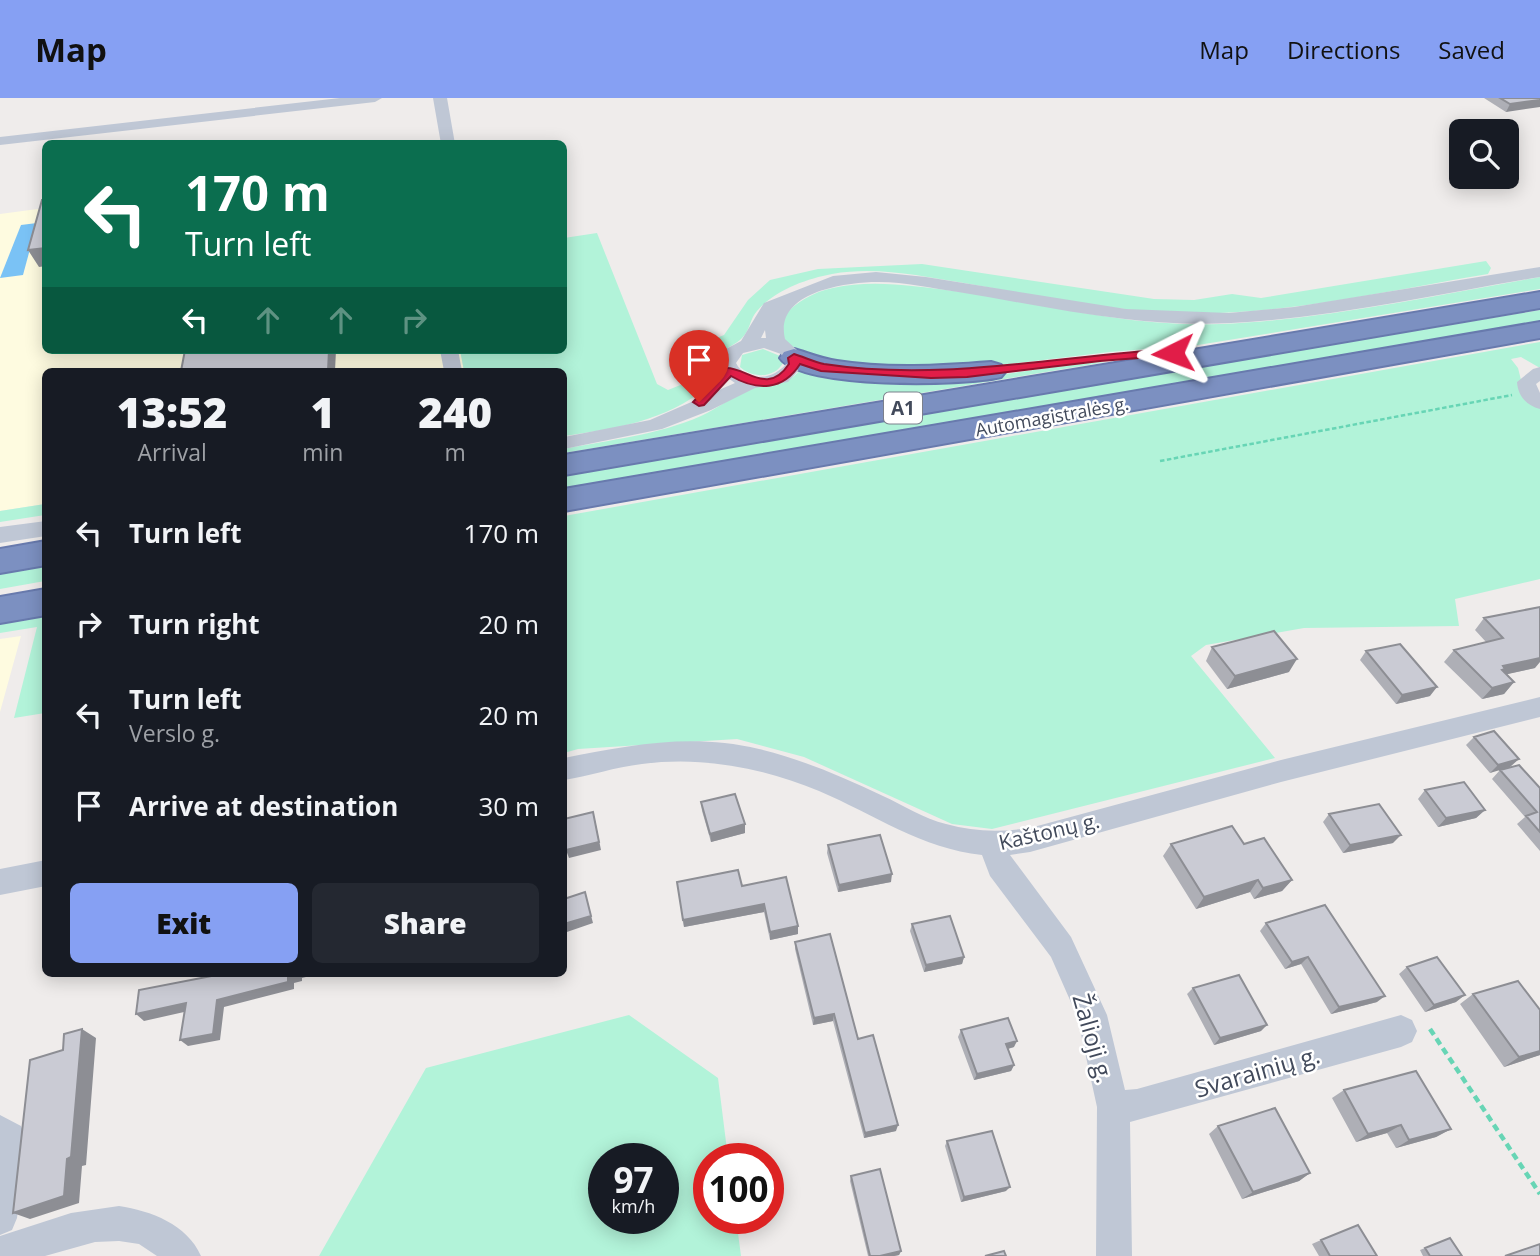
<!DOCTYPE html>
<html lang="en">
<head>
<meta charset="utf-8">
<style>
	:root { --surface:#171b24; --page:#242831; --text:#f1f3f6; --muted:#9ea1a6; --accent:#86a0f3 }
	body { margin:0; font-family:"Open Sans",sans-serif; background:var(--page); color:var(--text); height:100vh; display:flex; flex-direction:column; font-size:26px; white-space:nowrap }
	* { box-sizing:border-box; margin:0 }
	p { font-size:23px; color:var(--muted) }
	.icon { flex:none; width:38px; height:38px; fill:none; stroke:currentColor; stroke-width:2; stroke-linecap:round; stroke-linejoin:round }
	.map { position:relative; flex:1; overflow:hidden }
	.drawer { position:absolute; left:42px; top:270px; width:525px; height:609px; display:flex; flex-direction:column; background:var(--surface); border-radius:10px; box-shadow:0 4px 18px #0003 }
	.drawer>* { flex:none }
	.top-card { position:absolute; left:42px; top:42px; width:525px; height:214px; border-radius:10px; box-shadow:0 4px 18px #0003; background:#0b6e4f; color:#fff; overflow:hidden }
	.tools { position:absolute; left:1449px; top:21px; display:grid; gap:14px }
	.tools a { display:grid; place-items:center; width:70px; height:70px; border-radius:10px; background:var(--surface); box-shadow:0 4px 18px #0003; font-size:35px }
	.speed { position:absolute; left:588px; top:1045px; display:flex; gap:14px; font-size:35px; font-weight:700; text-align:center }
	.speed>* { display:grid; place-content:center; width:91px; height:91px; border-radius:50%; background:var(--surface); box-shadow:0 4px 18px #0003; line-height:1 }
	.speed small { font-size:18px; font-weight:400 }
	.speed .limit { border:10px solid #d22; background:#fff; color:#111 }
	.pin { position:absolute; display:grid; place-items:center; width:60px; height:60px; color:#fff; margin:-72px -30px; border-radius:50% 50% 50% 0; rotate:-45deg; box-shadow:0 0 7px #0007 }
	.pin .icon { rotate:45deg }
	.me { position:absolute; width:77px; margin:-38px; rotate:267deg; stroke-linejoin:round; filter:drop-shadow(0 0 5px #0008) }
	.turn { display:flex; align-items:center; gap:24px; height:147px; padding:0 28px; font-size:32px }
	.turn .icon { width:91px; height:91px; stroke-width:2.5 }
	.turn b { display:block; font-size:49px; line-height:60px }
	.lanes { display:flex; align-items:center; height:66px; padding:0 28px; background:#0003; justify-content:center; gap:35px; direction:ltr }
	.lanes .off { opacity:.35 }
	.eta { display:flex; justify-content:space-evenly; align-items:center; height:119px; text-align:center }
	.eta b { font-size:42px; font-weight:800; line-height:49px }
	.cta { display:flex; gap:14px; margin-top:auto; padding:14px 28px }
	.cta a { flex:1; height:80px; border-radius:10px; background:var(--accent); color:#111; font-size:28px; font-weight:800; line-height:80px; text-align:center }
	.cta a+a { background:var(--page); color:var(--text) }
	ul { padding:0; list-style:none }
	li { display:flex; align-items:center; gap:21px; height:91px; padding:0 28px }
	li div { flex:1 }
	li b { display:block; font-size:26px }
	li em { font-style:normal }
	header { display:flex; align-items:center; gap:42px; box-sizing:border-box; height:98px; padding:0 35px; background:var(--accent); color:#111 }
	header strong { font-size:33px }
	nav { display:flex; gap:38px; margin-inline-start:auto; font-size:24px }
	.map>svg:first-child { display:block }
</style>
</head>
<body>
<header>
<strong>Map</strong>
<nav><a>Map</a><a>Directions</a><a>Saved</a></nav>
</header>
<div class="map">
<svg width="1540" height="1158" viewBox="0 0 1540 1158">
	<rect width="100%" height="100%" fill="#efeceb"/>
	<!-- commercial -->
	<path fill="#fefbe0" d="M45 110 46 252H460L464 273H46L45 406 0 413V116Z
		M21 538 0 614V541Z"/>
	<!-- green -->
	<path fill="#b2f3d9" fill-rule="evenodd" d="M597 135 657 286 668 292 683 286 694 274 701 254 707 244 724 237 748 202 770 182 818 171 922 166 1154 201 1194 202 1232 196 1261 200 1486 163 1491 170 1488 176C1385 193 1279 219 1173 215 1103 212 1033 197 964 185 920 178 877 168 832 176 806 181 775 192 757 213 750 220 750 233 742 240 736 247 727 248 721 256 714 267 718 279 707 289 667 323 613 331 564 338V273H464L460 252H564V140Z
		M1540 179V191L1198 247 1109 254 952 273 813 263 783 243V218C797 204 813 194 833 190 872 181 914 188 954 193 1042 205 1131 230 1221 226 1324 222 1437 197 1540 179Z
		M1540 212V225L564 395V375Z
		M1540 244V270L1521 259 1511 261 1518 270 1525 298 1540 310V481L1455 501 1459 528 1304 530 1206 547 1191 558 1275 660 992 731 952 726 804 659 737 641 578 651 564 655V418Z
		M763 251 780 258 783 265C774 281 752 280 740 269L742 257Z
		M1106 264 564 355V351C609 342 658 337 701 318 719 310 735 296 753 290 771 284 789 289 801 270L992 278 1083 265Z
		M45 406V417L0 424V413Z
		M45 463V483L0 491V470Z
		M45 509V615L14 620 37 529 0 535V517Z
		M629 917 718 980 728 1060H709V1120H736L741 1158H319L426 970ZM604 1060H663V1120H604Z"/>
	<!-- water -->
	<path fill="#7ac2f5" d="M37 125 23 177 0 180 21 127Z"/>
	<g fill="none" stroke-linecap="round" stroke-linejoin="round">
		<defs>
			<path id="motorway" d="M1540 194V210L564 377V357Z
				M1540 224V240L564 413V391Z
				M794 251C808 255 822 261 837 263 887 271 940 268 991 264L1001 267 1006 273 1001 279C965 288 801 291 780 260L784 254Z
				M46 443V467L0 475V451Z
				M46 491V517L0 525V499Z"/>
		</defs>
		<!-- motorway casing -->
		<use href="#motorway" stroke="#687aad" stroke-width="4"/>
		<!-- path-far1 -->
		<path stroke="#67d5b5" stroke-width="2.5" stroke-dasharray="4.5 2.5" stroke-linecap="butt" d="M1160 363 1512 297"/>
		<!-- path -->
		<path stroke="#67d5b5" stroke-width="4.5" stroke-dasharray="7 4.5" stroke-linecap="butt" d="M1430 931 1540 1096"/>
		<!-- minor -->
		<path fill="#bfc7d5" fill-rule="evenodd" d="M340 0H382L375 4 0 47V39Z
			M433 0H447L455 46H441Z
			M1540 169V179C1438 196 1334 220 1231 225 1197 227 1159 225 1125 221 1069 215 1014 203 958 194 931 190 901 183 874 184 842 185 774 195 785 241L797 252 804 266 788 284 755 290 711 312 662 331 564 351V339L650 322 735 285 725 278 718 265 726 251 741 243 764 205 833 178 876 174 926 179 1126 211 1229 215 1294 209ZM765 232 766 240H761ZM764 250 781 256 786 266C773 282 746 285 736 265L743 255Z
			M440 252H458L462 273H444Z
			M1540 269V283L1536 286 1540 295V311C1526 307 1518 298 1517 284L1533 271Z
			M46 423V438L0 445V429Z
			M1540 599V619L1281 684 1030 754 1010 757 1071 839 1107 917 1125 992 1137 991 1401 917 1412 922 1417 933 1412 944 1401 949 1130 1024 1132 1158H1096L1097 1009 1077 918 1051 859 990 778 982 757C923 751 873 716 819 693 763 670 703 658 642 666 615 669 590 678 564 682V660C630 647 691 635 759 651 801 661 843 679 883 698 903 707 924 721 946 726 974 734 1001 734 1030 730L1281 662Z
			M46 762V788L0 797V771Z
			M0 1017 21 1028 26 1040 17 1120 12 1132 0 1137Z
			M119 1108C151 1113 187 1126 201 1158H157L139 1146 119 1143 95 1144 45 1158H0V1138L71 1115Z"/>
		<!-- motorway -->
		<use href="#motorway" fill="#7c90c1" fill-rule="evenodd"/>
	</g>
	<!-- wall -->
	<path fill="#aeafb6" d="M1484 0H1540L1506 14Z
		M1484 520 1535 570 1507 576 1514 584 1504 596 1482 601 1444 564 1454 552 1486 544 1475 532Z
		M1212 549 1289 574 1227 591 1206 563Z
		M1366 553 1430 598 1396 606 1360 562Z
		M1474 639 1519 661 1490 675 1466 647Z
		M1500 672 1540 690V753L1517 726 1525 719 1492 681Z
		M1425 692 1485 712 1476 720 1438 729 1418 701Z
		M701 704 745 735 711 744 702 713Z
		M1329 716 1393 745 1343 755 1323 724Z
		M1171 746 1292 782 1282 793 1254 801 1250 794 1196 811 1163 758Z
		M828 747 891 784 838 794 827 755Z
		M677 784 742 788 798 836 770 842 764 814 684 829Z
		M1266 825 1377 904 1331 916 1301 866 1285 871 1260 833Z
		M912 826 964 859 962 866 924 874 910 833Z
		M795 844 858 941 896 1033 864 1040 833 923 813 927 795 851Z
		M1407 869 1456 904 1425 914 1399 876Z
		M1193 890 1261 933 1214 947 1187 896Z
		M1473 896 1540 912V957L1504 969 1460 906Z
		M961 932 1014 949 1008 951 1014 967 1011 973 974 982 958 939Z
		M1344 992 1451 1031 1436 1039 1396 1050 1387 1035 1356 1044 1332 1000Z
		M1218 1028 1310 1075 1299 1083 1242 1101 1209 1036Z
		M947 1043 1006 1093 961 1104 945 1048Z
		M851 1078 901 1153 899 1157 894 1158H868L850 1083Z
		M1321 1142 1377 1158H1319L1312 1146Z
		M1425 1150 1462 1158H1423L1420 1152Z"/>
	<!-- shaded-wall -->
	<path fill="#8d8e94" d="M1540 2V9L1506 14 1510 6Z
		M46 150V168L39 169 28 152Z
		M329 252H336L335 273H328Z
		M1540 553V564L1535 570 1499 578 1503 568Z
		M1297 561 1289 574 1227 591 1235 578Z
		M1514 584 1504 596 1482 601 1492 590Z
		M1437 589 1430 598 1396 606 1402 597Z
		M1519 661 1510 669 1490 675 1498 667Z
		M1485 712 1476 720 1438 729 1446 720Z
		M595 722 601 752 569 760 566 752Z
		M745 726V735L711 744 710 736Z
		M1401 737 1393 745 1343 755 1350 747Z
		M892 776 891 784 838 794 839 787Z
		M1258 782 1250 794 1196 811 1204 799Z
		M1292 782 1282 793 1254 801 1263 790Z
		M587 802 593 825 564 835V826Z
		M764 806V814L684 829 683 822Z
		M798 828V836L770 842V834Z
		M964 859 962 866 924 874 926 867Z
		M1308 859 1301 866 1285 871 1292 864Z
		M296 875H322L302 880V883L294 885V891L224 909 220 942 188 948 180 942 217 902Z
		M1465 897 1456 904 1425 914 1434 907Z
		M1385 898 1377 904 1331 916 1339 909Z
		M186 905 193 912 144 923 136 916Z
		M834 916 833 923 813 927 814 920Z
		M1267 927 1261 933 1214 947 1220 940Z
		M82 931 96 940 86 1067 82 1068 79 1105 30 1121 13 1115 67 1061Z
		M1017 943 1014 949 1003 952 1006 946Z
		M1540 953V957L1504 969 1519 959Z
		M1014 967 1011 973 974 982 977 976Z
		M898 1027 896 1033 864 1040 865 1035Z
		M1401 1027 1387 1035 1356 1044 1368 1036Z
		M1451 1031 1436 1039 1396 1050 1409 1042Z
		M1310 1075 1299 1083 1242 1101 1253 1094Z
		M1010 1089 1006 1093 961 1104 964 1099Z
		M901 1153 899 1157 894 1158H880Z"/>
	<!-- building -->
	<path fill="#cacbd4" stroke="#8d8e94" stroke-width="2" d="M1500 0H1540V2L1510 6Z
		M42 102H46V150L28 152Z
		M185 252H329L328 273H181Z
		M1540 509V560L1503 568 1505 571 1502 572 1514 584 1492 590 1454 552 1503 540 1484 520Z
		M1274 533 1297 561 1235 578 1212 549Z
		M1400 546 1437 589 1402 597 1366 553Z
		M1494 633 1519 661 1498 667 1474 639Z
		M1519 667 1540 690V734L1526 718 1537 714 1500 672Z
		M1464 684 1485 712 1446 720 1425 692Z
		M735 696 745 726 710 736 701 704Z
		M1379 706 1401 737 1350 747 1329 716Z
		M593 714 599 744 566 752 564 735V721Z
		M1232 728 1244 746 1264 740 1292 782 1263 790 1258 782 1204 799 1171 746Z
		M880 737 892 776 839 787 828 747Z
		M738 772 742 788 786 779 798 828 770 834 764 806 683 822 677 784Z
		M585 794 591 818 564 826V801Z
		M1325 807 1385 898 1339 909 1308 859 1292 864 1266 825Z
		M950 818 964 859 926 867 912 826Z
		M830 836 858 941 873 937 898 1027 865 1035 834 916 814 920 795 844Z
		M1437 859 1465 897 1434 907 1407 869Z
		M227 875H296V877L288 878V884L217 902 213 936 180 942 186 905 136 916 139 892Z
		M1239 877 1267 927 1220 940 1193 890Z
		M1518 883 1540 912V953L1519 959 1473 896Z
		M1008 920 1017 943 1006 946 1014 967 977 976 961 932Z
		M82 931 71 1059 67 1061 64 1098 13 1115 30 962 63 952 64 936Z
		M1416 973 1451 1031 1409 1042 1401 1027 1368 1036 1344 992Z
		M1275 1010 1310 1075 1253 1094 1218 1028Z
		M992 1033 1010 1089 964 1099 947 1043Z
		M880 1071 901 1153 880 1158H870L851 1078Z
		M1358 1127 1377 1158H1330L1321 1142Z
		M1450 1140 1462 1158H1430L1425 1150Z
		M1540 1146V1158H1505Z
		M1004 1153 1006 1158H985Z"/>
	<!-- route -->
	<path fill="#e11d48" stroke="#92132f" stroke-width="2" d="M1173 251 1179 255 1177 257 1100 263 967 279 931 280 821 273 800 266C783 293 757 293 731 278L704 307 699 308 693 304 725 270C746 268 767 299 789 266L788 260 794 256C804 259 814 264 824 266 941 284 1057 258 1173 251Z"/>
	<g text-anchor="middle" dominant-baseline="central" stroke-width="5" stroke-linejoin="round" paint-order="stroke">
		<!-- far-street labels -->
		<g font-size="18" fill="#424a5b" stroke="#fff">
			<text transform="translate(1052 318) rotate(-10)">Automagistralės g.</text>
		</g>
		<!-- shield labels -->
		<rect fill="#fff" stroke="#7b808c" stroke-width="2" x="884" y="294.5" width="38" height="31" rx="5"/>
		<g font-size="19" font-weight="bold" fill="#424a5b">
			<text x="903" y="310">A1</text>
		</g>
		<!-- street labels -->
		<g font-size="21" fill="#424a5b" stroke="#fff">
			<text transform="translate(1049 733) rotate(-13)">Kaštonų g.</text>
		</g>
		<!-- near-street labels -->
		<g font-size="24" fill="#424a5b" stroke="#fff">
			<text transform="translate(1094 940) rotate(74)">Žalioji g.</text>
			<text transform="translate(1257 973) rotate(-16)">Svarainių g.</text>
		</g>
	</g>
</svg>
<div class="tools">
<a><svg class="icon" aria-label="search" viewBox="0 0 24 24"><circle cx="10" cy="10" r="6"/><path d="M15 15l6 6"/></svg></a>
</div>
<div class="speed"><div>97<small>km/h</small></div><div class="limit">100</div></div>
<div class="pin" style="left:699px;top:304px;background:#d93025"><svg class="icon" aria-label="arrive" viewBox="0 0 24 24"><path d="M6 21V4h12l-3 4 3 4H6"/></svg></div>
<svg class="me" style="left:1173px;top:255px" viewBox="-20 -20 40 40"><path d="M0-17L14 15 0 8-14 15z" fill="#e11d48" stroke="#fff" stroke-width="4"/></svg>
<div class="top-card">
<div class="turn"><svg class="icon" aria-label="left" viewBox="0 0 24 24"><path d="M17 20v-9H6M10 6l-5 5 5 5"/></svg><div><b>170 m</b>Turn left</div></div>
<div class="lanes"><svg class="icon" aria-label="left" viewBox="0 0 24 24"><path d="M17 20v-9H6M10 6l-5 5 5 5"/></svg><svg class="icon off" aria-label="ahead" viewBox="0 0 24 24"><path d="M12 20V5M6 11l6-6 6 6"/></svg><svg class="icon off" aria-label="ahead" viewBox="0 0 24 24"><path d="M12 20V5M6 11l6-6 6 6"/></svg><svg class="icon off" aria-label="right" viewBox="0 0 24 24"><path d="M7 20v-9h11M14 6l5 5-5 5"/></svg></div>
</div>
<section class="drawer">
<div class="eta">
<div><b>13:52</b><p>Arrival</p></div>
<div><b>1</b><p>min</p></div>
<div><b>240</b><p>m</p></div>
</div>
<ul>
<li><svg class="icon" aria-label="left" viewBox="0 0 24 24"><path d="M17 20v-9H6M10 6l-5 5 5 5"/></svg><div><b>Turn left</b></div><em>170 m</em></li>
<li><svg class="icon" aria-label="right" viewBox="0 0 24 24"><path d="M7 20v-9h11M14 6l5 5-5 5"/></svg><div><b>Turn right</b></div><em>20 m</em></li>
<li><svg class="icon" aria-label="left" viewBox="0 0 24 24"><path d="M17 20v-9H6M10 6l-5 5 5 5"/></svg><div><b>Turn left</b><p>Verslo g.</p></div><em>20 m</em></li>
<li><svg class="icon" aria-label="arrive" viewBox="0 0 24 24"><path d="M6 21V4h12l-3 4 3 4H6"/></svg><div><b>Arrive at destination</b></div><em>30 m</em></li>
</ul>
<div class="cta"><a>Exit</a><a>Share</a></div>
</section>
</div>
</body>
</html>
